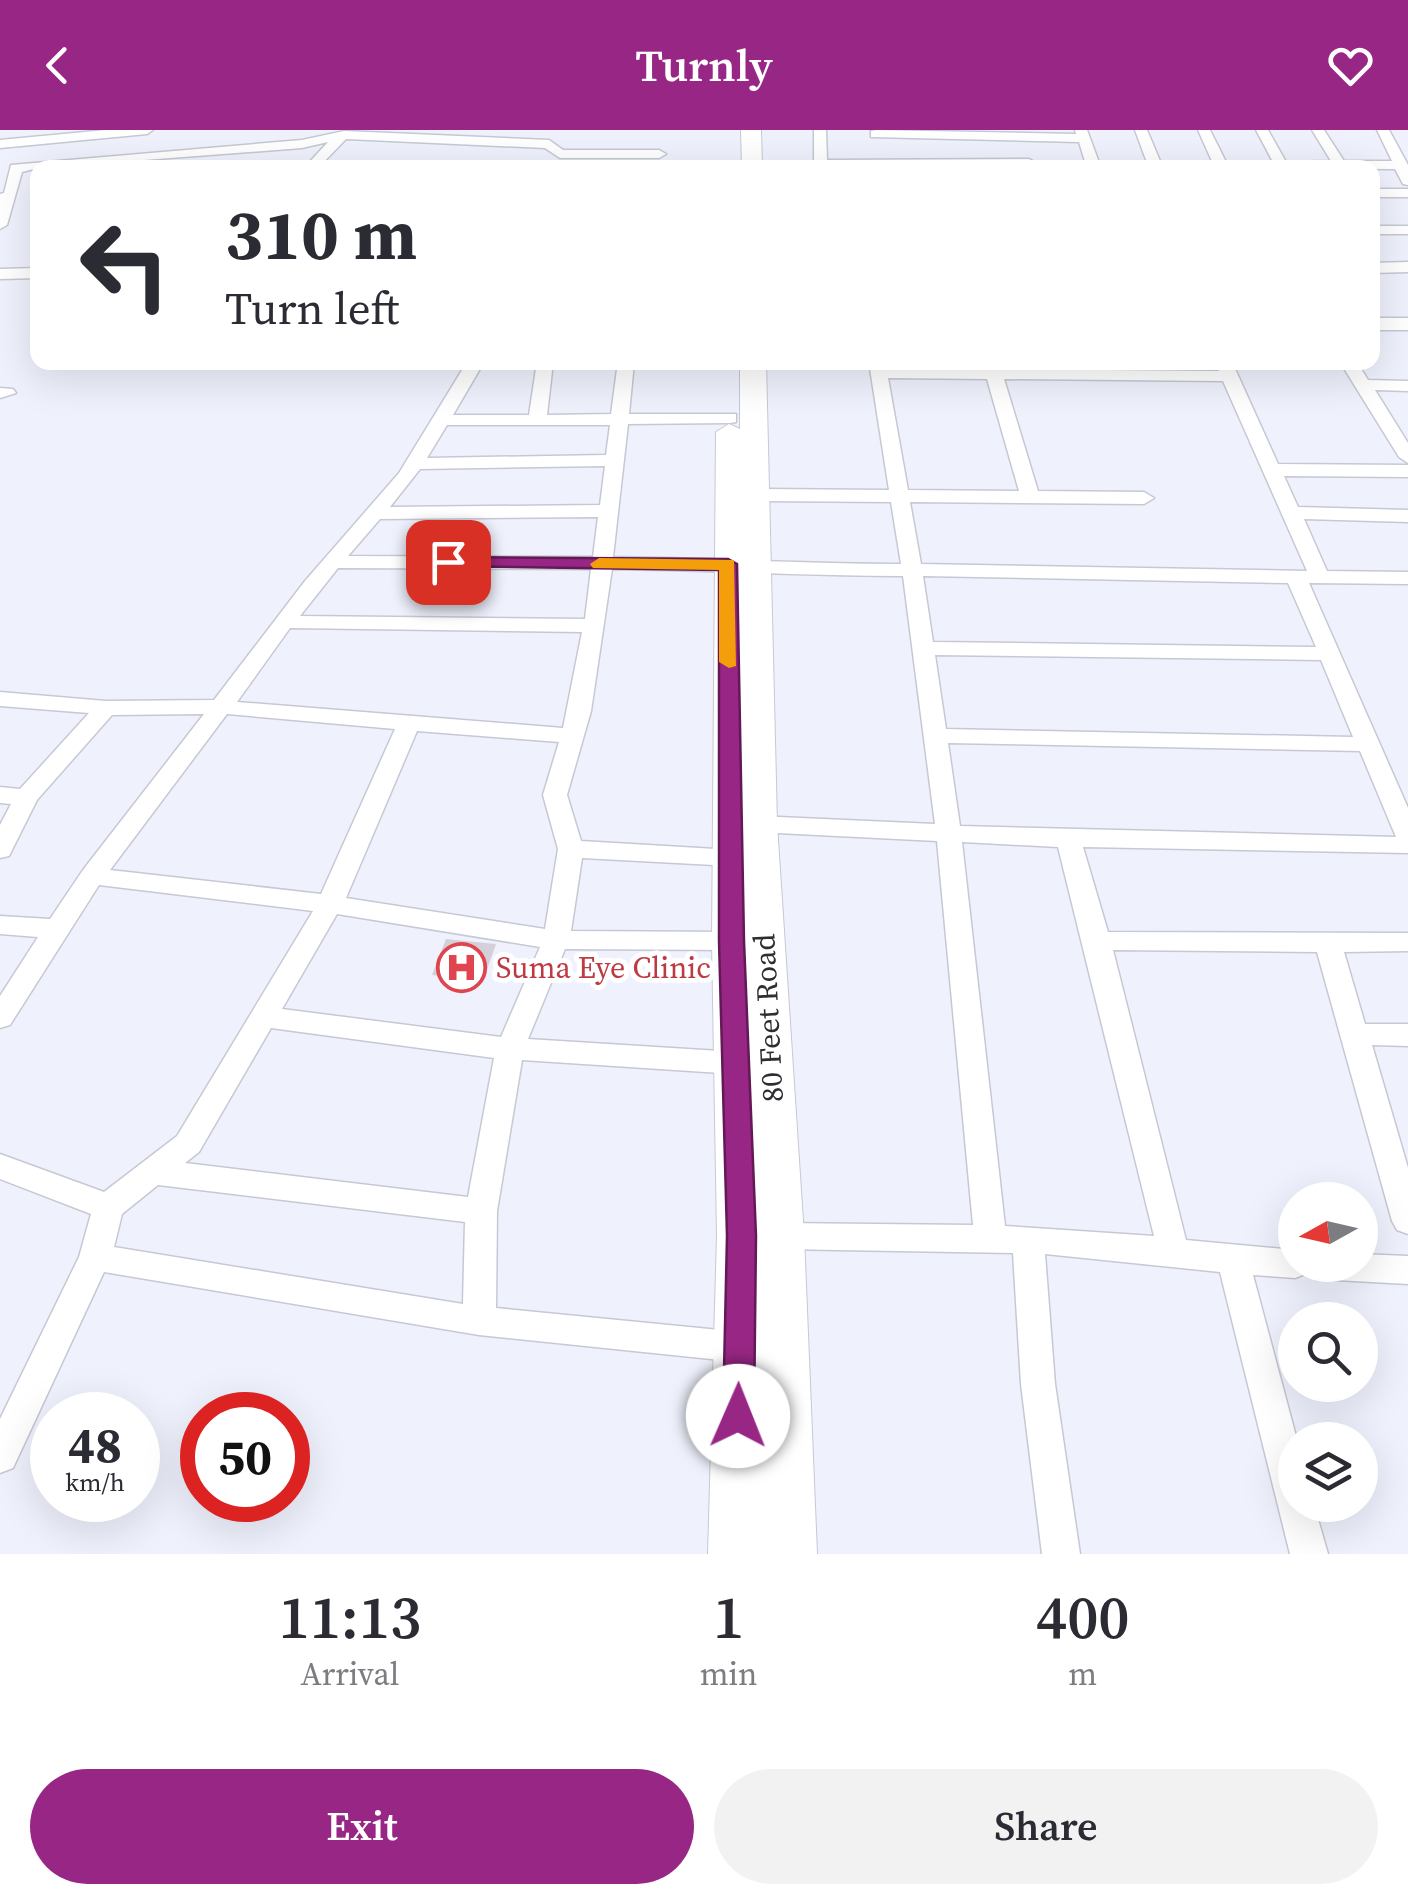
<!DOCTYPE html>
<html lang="en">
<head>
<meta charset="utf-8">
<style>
	:root { --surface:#fff; --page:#f2f2f3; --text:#2b2b33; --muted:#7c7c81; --accent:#982684 }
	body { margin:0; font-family:"Source Serif 4",serif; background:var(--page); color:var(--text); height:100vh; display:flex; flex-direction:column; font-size:38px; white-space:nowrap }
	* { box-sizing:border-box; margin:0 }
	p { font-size:32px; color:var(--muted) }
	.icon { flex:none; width:55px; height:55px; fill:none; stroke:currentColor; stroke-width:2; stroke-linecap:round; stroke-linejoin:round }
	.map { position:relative; height:1424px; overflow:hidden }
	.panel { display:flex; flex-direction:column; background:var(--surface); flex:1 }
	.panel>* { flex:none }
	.banner { position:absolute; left:30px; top:30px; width:1350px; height:210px; border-radius:20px; box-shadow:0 10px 40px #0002; background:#fff; color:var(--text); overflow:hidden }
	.needle { width:65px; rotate:262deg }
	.controls { position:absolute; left:1278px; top:1052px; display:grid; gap:20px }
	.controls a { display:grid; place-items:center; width:100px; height:100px; border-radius:50%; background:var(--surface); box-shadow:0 10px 40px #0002; font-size:50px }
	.speed { position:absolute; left:30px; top:1262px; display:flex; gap:20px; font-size:50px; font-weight:700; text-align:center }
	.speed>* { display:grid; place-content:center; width:130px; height:130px; border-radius:50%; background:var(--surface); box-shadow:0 10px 40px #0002; line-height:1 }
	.speed small { font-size:25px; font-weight:400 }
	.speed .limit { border:15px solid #d22; background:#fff; color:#111 }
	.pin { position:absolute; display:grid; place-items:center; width:85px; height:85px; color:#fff; margin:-42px; border-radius:20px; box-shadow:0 5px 15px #0006 }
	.me { position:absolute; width:110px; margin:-55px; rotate:1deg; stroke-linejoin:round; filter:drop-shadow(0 0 8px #0008) }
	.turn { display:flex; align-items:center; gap:35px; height:210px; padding:0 30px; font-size:45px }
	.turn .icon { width:130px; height:130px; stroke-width:2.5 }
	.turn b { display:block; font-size:70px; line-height:85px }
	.eta { display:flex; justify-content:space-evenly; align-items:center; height:170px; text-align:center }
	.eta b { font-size:60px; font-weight:600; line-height:70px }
	.action { display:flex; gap:20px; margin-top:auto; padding:20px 30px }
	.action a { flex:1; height:115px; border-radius:60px; background:var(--accent); color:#fff; font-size:40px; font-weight:600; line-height:115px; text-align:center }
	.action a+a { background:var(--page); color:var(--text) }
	header { display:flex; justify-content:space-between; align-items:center; height:130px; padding:0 30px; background:var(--accent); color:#fff; font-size:45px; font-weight:600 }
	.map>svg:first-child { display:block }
</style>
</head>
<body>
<header><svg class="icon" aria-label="back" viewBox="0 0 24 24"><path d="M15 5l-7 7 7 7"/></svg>Turnly<svg class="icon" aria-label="heart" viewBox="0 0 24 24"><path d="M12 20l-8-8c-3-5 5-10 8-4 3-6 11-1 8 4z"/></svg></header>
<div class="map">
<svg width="1408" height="1424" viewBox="0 0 1408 1424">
	<rect width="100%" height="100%" fill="#eff2fd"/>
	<!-- building -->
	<path fill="#d4d0da" d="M446 809 496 814 483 851 432 845Z"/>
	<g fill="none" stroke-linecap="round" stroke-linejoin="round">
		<defs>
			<path id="minor" d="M106 0H153L147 4 0 18V10Z
				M814 0H826L827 30 1029 29 1036 33 1029 37 814 38Z
				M876 0 1076 4 1075 0H1087L1101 38H1087L1079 12 871 7V1Z
				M1135 0H1147L1163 38H1149Z
				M1198 0H1210L1226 32H1273L1256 0H1268L1286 32 1331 31 1312 0H1324L1344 31H1392L1377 0H1389L1408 35V55L1403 54 1395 39 1215 38Z
				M344 1 549 10 563 20H659L666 24 659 28H560L545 18 346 9 318 38H304L328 12 302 18 38 38 22 42 7 95 0 99V64L4 63 11 35 302 10Z
				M1372 59H1408V67H1372Z
				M1372 96H1408V104H1372Z
				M1408 132V142L1372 143V133Z
				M38 138V148L0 149V139Z
				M467 232H484L453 285H529L537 232H553L547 285 611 284 618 232H634L629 284H736V292L730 293 628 294 613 427C710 428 804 434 901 434L891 372 755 371 745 365 755 359 889 360 869 232H885L886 238 1219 241 1215 232H1232L1278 334 1408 335V347L1284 346 1298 377 1408 380V392L1304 389 1327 441 1408 442V454L1309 453 1408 678V723L1083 717 1108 802 1408 803V821L1344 822 1365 894H1408V916L1372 915 1408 1038V1104L1397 1100 1392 1091 1317 822 1113 820 1186 1110 1295 1120V1135H1360V1124L1408 1126V1154L1317 1149 1305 1144 1295 1148 1253 1145 1297 1310 1295 1375H1314L1328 1424H1290L1220 1142 1045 1124 1055 1254 1080 1424H1042L1021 1254 1013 1123 780 1119 769 1115 764 1106 769 1097 780 1093 973 1095 937 711 758 702 746 694 758 686 935 694 903 446C805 446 710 440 612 439L591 581 567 665 581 711 733 720 746 728 733 736 582 728 571 801 732 802 741 804 745 811 741 818 732 820 565 819 528 909 736 922 746 925 750 933 746 941 736 944 522 930 497 1081 496 1178 740 1202 752 1206 757 1217 752 1228 740 1232 479 1205 104 1142 13 1338 0 1343V1289L79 1127 91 1084 0 1049V1024L104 1062 177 1006 313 781 99 755 10 895 0 898V866L38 807 0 804V786L50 789 83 740 204 584 112 585 37 670 9 726 0 728V695L11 674 0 673V657L20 659 89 583 0 576V562L106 571 214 570 305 451 399 343ZM888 248 987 249 1019 361 908 360ZM1004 249 1223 251 1307 441 921 434 910 372 1144 374 1154 368 1144 362 1038 361ZM447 295H610L606 325 427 328ZM605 336 600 375 390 377 420 339ZM598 387 593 427 348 426 380 389ZM338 438 591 439 585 489 300 486ZM923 446 1288 453 1316 517 933 512ZM290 498 582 502 563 598 237 572ZM935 525 1321 530 1353 607 946 599ZM227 584 395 599 321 764 110 740ZM417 601 559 612 543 665 558 719 545 799 346 768ZM948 613 1360 621 1396 707 960 696ZM962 712 1058 717 1154 1106 1005 1096ZM337 784 540 817 501 907 282 879ZM271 898 494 928 468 1067 185 1033 199 1022ZM158 1055 465 1092 463 1174 114 1117 122 1084Z
				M1340 232H1357L1368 250 1408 251V261L1375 260 1408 313V333L1399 327Z
				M0 258 13 259 16 263 0 268Z"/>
			<path id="tertiary" d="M1372 188H1408V200H1372Z"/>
			<path id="secondary" d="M741 0H761L762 38H742Z
				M740 232H766L777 694 804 1106 817 1424H708L717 1105 712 811 716 302 729 294 740 299Z"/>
		</defs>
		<!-- minor casing -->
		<use href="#minor" stroke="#c6c9d3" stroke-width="3"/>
		<!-- tertiary casing -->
		<use href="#tertiary" stroke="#c6c9d3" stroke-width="3"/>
		<!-- secondary casing -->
		<use href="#secondary" stroke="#c6c9d3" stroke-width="2"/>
		<!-- minor -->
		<use href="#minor" fill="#fff" fill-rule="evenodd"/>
		<!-- tertiary -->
		<use href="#tertiary" fill="#fff" fill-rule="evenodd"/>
		<!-- secondary -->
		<use href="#secondary" fill="#fff" fill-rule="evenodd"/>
	</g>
	<!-- route -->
	<path fill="#982684" stroke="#631956" stroke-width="2.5" d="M448 427 728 429 737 434 744 811 756 1106 754 1286 750 1296 738 1300 727 1296 723 1286 727 1106 719 811V440L441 436V429Z"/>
	<!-- slow -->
	<path fill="#f59e0b" d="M599 428 734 430 736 536 729 538 719 532V440L593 438 590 434Z"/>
	<!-- icons -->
	<defs>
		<symbol id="hospital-ring" viewBox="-11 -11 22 22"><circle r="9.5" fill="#fff" stroke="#e0444e" stroke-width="1.5"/><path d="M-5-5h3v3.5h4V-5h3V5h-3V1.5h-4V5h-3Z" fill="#e0444e"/></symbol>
	</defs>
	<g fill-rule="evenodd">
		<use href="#hospital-ring" x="434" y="810" width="55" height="55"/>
	</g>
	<g text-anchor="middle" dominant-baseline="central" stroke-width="10" stroke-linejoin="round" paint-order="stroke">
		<!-- health labels -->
		<g font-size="30" fill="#be3a42" stroke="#fff" text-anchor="start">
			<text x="496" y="837">Suma Eye Clinic</text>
		</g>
		<!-- street labels -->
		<g font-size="30" fill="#2c2e31" stroke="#fff">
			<text transform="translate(768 888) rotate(-93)">80 Feet Road</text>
		</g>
	</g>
</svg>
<div class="controls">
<a><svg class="needle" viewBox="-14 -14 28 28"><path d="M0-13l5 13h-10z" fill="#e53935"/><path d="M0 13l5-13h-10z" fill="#7c7c81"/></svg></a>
<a><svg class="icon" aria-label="search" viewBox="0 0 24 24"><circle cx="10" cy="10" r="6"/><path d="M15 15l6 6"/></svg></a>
<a><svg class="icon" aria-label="layers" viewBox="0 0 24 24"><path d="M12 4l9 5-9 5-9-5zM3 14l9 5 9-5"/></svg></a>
</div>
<div class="speed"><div>48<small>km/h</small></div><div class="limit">50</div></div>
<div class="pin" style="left:448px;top:432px;background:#d93025"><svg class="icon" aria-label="arrive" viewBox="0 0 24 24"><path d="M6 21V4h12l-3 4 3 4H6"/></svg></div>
<svg class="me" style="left:738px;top:1286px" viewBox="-20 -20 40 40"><circle r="19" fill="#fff"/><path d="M0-13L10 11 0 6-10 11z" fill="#982684"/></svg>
<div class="banner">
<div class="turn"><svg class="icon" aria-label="left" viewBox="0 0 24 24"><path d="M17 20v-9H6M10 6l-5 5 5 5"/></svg><div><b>310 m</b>Turn left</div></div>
</div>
</div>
<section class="panel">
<div class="eta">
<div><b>11:13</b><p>Arrival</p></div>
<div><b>1</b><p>min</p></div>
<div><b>400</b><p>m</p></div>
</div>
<div class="action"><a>Exit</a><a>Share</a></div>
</section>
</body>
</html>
